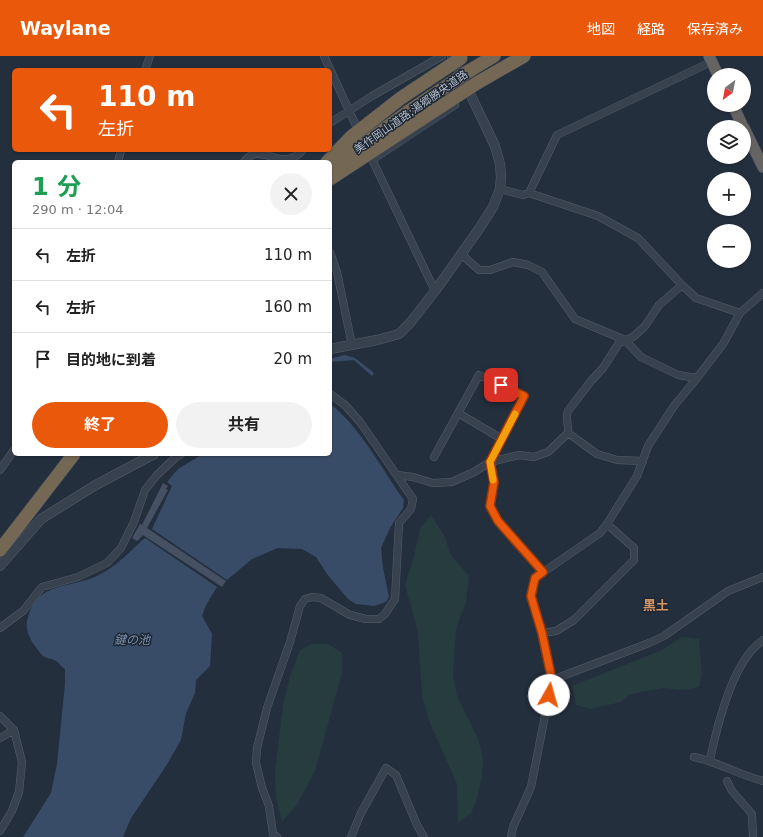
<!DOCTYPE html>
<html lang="ja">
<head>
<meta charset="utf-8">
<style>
	:root { --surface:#fff; --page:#f2f2f2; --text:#222; --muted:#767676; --line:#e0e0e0; --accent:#ea580c }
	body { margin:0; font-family:"DejaVu Sans","Noto Sans JP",sans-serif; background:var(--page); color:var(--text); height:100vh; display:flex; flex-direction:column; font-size:15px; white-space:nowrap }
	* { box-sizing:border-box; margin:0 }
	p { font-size:13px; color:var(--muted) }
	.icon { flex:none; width:22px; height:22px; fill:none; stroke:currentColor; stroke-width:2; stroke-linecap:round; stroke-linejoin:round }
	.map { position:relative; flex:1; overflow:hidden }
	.details { position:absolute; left:12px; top:104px; width:320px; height:296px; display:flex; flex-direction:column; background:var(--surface); border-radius:6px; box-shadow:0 1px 3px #0004 }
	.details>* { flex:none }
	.hud { position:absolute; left:12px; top:12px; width:320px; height:84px; border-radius:6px; box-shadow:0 1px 3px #0004; background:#ea580c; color:#fff; overflow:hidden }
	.needle { width:26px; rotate:212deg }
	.tools { position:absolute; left:707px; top:12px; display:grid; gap:8px }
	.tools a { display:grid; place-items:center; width:44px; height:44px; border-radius:50%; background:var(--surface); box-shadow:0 1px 3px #0004; font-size:20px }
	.pin { position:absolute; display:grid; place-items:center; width:34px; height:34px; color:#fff; margin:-17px; border-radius:8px; box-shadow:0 2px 6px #0006 }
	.me { position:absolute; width:44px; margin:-22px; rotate:7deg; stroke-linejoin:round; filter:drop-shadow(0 0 3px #0008) }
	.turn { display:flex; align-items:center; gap:14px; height:84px; padding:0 20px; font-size:18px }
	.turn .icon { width:52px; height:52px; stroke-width:2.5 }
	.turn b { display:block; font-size:28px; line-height:34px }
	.round { display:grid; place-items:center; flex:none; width:42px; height:42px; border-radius:21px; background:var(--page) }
	.summary { display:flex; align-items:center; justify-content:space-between; height:68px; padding:0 20px }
	h1 { font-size:24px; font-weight:700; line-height:30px; color:#1e9e55 }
	.action { display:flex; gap:8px; margin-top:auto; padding:8px 20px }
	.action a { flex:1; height:46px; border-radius:24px; background:var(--accent); color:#fff; font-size:16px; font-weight:700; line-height:46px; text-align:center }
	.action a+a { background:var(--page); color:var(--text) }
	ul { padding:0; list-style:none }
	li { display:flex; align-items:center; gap:12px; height:52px; padding:0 20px; border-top:1px solid var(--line) }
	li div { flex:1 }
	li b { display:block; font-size:15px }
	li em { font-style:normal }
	header { display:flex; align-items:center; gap:24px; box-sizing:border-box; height:56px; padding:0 20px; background:var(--accent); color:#fff }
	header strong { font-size:19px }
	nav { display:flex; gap:22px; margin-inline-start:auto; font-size:14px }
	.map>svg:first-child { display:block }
</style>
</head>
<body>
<header>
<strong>Waylane</strong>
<nav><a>地図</a><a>経路</a><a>保存済み</a></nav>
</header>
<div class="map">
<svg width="763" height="781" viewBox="0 0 763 781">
	<rect width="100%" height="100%" fill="#242f3e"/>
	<!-- green -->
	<path fill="#263c3f" d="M431 459 445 481 450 498 469 520 466 546 456 573 453 619 457 640 478 683 483 703 482 721 476 746 471 757 458 767 457 728 429 665 422 639 418 576 405 529 414 500 420 473Z
		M682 581 699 583 702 618 699 631 684 634 664 632 641 636 629 639 621 646 590 653 576 649 572 630 660 595Z
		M311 588H328L342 597V617L315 715 298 747 282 766 276 741 275 716 283 649 290 620 300 594Z"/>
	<!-- water -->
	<path fill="#394c67" d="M345 299 355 302 374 317 372 320 354 304 330 306V303Z
		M330 348C360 370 382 414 404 444L403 452 390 472 381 492 383 512 389 541 386 546 374 550 356 548 348 543 327 518 316 501 302 493 278 492 252 503 227 524 152 473 172 430 167 426 178 413 203 398H330Z
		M145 482 217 531 206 549 202 560 212 578 210 610 196 624 195 637 186 657 181 684 166 710 131 762 123 781H23L51 737 57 708 65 628V613C62 611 59 607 56 605 51 602 46 603 42 599 33 588 23 576 28 561 38 525 69 533 97 520 115 512 130 495 145 482Z"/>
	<!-- building -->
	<path fill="#455162" d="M163 427 168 430 166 433 168 434 147 472 226 525 222 531 143 479 137 485 132 482 140 468 142 469Z"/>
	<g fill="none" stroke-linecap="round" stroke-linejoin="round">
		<defs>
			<path id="minor" d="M324 0 359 76
				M145 14 150 0
				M330 67 372 40 442 0
				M368 95 435 235
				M372 104 455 49
				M118 106 121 94
				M244 106C261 83 281 119 303 94
				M500 133 523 139 529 137 598 160 638 182 682 229 696 242 740 257
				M529 137 557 79 711 6
				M330 196 337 216 352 289
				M461 198 479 214H490L513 206 528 209 542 216 575 263 625 284 641 301 678 319 697 322
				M458 357 502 383
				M568 377C569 369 565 362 568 355L591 325 603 312 619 287 633 281 645 270 659 249 682 229
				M434 401 479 319 524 340 490 406 494 426 490 450 498 465 543 516
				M0 414 14 394
				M397 419 413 421 433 427 452 426 474 416 490 406 519 399 534 401 548 396 568 377 597 398 617 404 643 405
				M0 572 23 555 42 531 78 521 107 507 121 492 134 466 145 434 157 419 176 401 181 398
				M542 577 556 575 574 564 634 504V492L607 468
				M552 624 649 587 664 580 728 535 763 521
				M0 660 14 674 22 706 19 736 12 755 0 775
				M0 682 14 674
				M694 701C718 706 739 719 763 725
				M710 704C717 670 733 604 763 584
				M727 725 732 735 752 758 753 781
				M277 781 273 778 269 750 262 732 256 707 257 692 267 652 290 586 300 550 305 543 312 541 321 542 350 559 366 563H379L385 558 395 543 399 467 411 453 413 443 360 366 345 349 330 338
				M351 781 361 757 386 712 396 719 417 769 424 781
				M511 781 513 771 531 731 552 624 542 577 531 540 535 522 600 477 607 468 637 420 648 390 674 350 697 322 723 288 740 257 763 237"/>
			<path id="tertiary" d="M330 293 377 284 399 278 410 267 435 235 479 173 493 151 500 133 501 121 500 108 495 90 452 0
				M0 510 41 463 94 430 154 398"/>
			<path id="trunk" d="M709 0 718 19
				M733 49 743 71
				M744 72 763 111"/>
			<path id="motorway" d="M469 15 494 0
				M477 27 524 0
				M327 106 351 81
				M330 114 357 93
				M330 123 362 102
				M0 494 74 398"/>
		</defs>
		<!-- minor casing -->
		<use href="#minor" stroke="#565f6c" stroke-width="8"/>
		<!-- tertiary casing -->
		<use href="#tertiary" stroke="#565f6c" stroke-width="10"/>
		<!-- trunk casing -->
		<use href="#trunk" stroke="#434c59" stroke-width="12"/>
		<!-- motorway casing -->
		<use href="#motorway" stroke="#434c59" stroke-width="14"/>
		<!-- minor -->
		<use href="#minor" stroke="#38414e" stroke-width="7"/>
		<!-- tertiary -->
		<use href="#tertiary" stroke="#38414e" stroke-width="9"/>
		<!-- trunk -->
		<use href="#trunk" stroke="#656462" stroke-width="11"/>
		<!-- motorway -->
		<use href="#motorway" stroke="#746855" stroke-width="13"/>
		<defs>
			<path id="motorway-bridge" d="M351 81 401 42 461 2
				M357 93 409 55 469 15
				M362 102 477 27"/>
		</defs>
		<!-- motorway-bridge casing -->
		<use href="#motorway-bridge" stroke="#434c59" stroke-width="14" stroke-linecap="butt"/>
		<!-- motorway-bridge -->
		<use href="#motorway-bridge" stroke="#746855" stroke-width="13"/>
	</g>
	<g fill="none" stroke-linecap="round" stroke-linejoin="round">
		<defs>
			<path id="route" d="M501 329 524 340 490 406 494 426 490 450 498 465 543 516 535 522 531 540 542 577 552 624 549 639"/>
		</defs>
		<!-- route casing -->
		<use href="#route" stroke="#983908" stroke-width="10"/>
		<!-- route -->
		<use href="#route" stroke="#ea580c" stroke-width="7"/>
		<!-- slow -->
		<path stroke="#f59e0b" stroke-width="7" d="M493 424 490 406 515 358"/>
	</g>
	<g text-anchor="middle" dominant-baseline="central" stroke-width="3" stroke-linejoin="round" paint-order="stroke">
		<!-- street labels -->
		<g font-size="11" fill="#b4bcc9" stroke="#1d2633">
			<text transform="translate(411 56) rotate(-35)">美作岡山道路;湯郷勝央道路</text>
		</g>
		<!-- water labels -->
		<g font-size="12" font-style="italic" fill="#7c92b1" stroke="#1d2633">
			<text x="132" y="584">鍵の池</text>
		</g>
		<!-- quarter labels -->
		<g font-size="13" font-weight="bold" fill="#d59563" stroke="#1d2633">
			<text x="656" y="549">黒土</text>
		</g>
	</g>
</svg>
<div class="tools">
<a><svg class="needle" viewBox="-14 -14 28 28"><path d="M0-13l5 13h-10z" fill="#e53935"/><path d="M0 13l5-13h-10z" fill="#767676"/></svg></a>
<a><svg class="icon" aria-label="layers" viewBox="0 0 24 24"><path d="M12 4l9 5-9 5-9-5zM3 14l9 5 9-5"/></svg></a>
<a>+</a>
<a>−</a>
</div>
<div class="pin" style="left:501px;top:329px;background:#d93025"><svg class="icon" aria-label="arrive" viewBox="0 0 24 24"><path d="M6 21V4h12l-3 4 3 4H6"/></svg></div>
<svg class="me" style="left:549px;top:639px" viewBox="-20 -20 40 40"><circle r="19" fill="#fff"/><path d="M0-13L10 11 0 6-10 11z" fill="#ea580c"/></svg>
<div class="hud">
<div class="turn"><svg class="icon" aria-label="left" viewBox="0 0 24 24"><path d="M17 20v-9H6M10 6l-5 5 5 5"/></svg><div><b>110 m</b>左折</div></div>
</div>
<section class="details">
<div class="summary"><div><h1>1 分</h1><p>290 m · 12:04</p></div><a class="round"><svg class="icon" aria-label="close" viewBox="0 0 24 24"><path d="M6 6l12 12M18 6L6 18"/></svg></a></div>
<ul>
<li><svg class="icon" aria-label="left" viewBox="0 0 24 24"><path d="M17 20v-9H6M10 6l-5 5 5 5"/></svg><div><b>左折</b></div><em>110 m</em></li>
<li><svg class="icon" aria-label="left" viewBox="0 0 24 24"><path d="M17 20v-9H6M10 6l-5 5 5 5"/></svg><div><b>左折</b></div><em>160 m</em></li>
<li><svg class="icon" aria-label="arrive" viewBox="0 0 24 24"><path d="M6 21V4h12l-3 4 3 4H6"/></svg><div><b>目的地に到着</b></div><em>20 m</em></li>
</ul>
<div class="action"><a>終了</a><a>共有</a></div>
</section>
</div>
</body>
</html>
